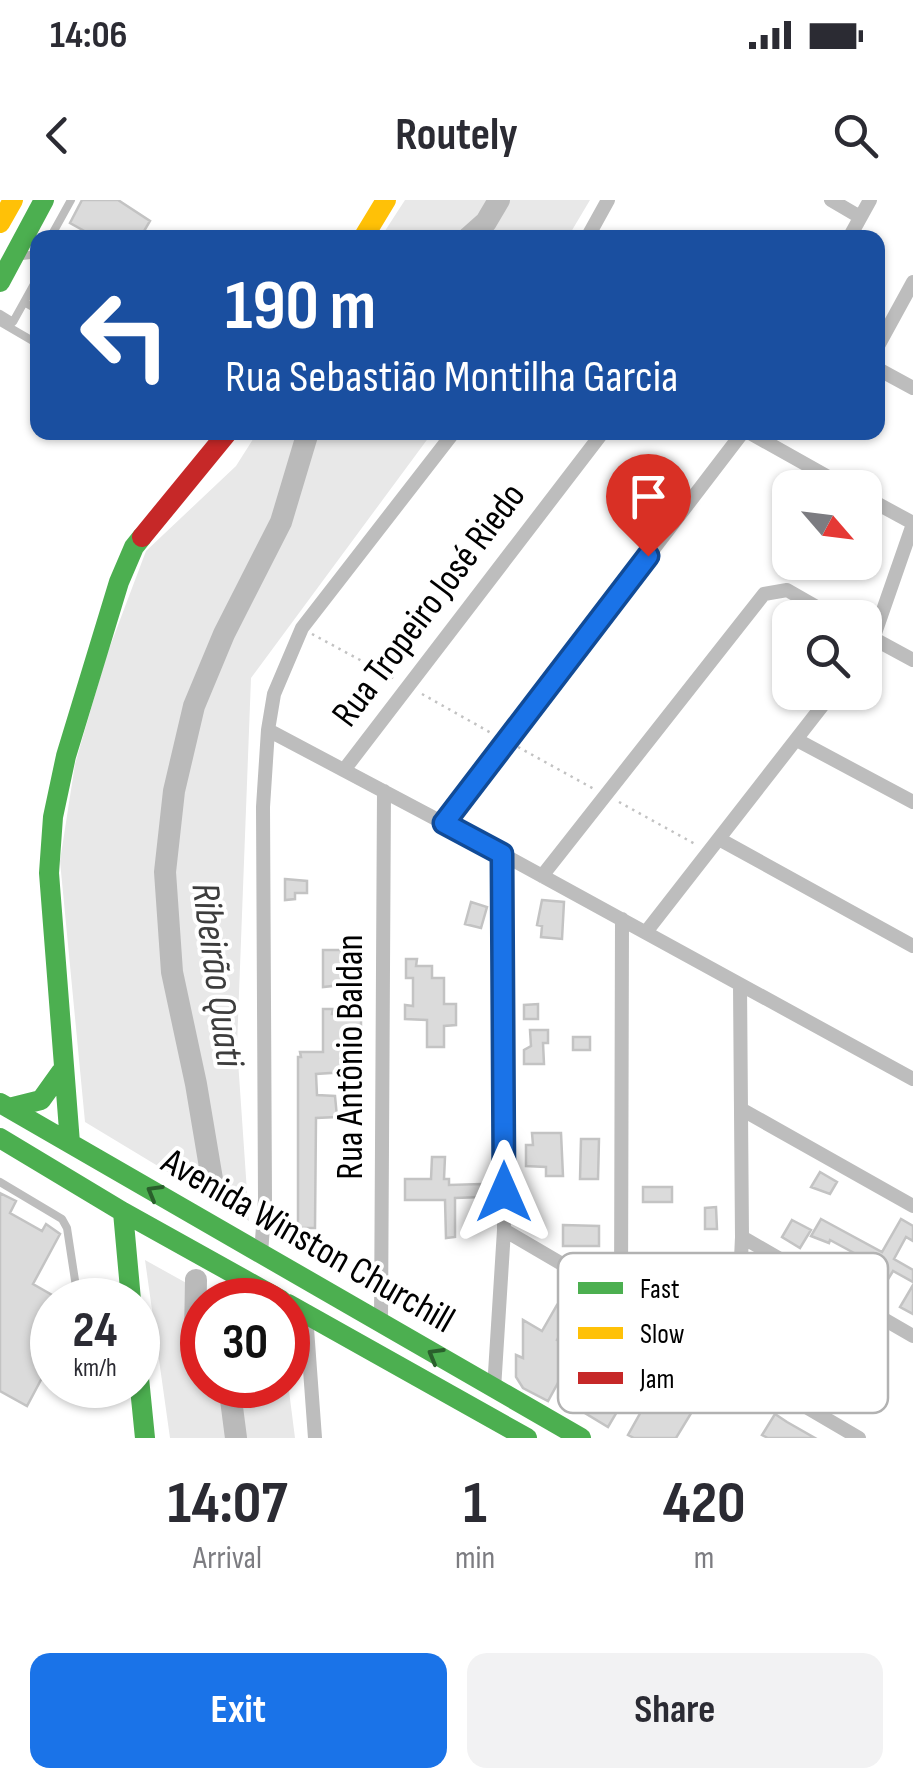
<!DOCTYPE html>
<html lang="en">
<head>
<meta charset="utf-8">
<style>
	:root { --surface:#fff; --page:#f2f2f3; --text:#2b2b33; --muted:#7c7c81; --accent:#1a73e8 }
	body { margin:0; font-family:"Sofia Sans Condensed",sans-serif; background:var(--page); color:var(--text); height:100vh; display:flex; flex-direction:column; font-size:38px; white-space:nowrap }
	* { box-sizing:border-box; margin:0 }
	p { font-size:32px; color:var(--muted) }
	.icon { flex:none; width:55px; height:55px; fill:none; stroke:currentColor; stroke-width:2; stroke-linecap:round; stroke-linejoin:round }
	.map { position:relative; height:1238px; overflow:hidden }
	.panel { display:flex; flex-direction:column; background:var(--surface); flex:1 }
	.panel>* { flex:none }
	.guide { position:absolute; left:30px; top:30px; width:855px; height:210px; border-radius:20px; box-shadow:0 2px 8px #0004; background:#1a4fa0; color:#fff; overflow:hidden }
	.needle { width:65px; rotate:118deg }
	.controls { position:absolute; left:772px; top:270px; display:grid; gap:20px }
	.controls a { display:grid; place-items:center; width:110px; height:110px; border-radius:20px; background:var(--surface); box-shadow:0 2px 8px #0004; font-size:50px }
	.speed { position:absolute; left:30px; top:1078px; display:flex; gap:20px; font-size:50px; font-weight:700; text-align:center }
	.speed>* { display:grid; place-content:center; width:130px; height:130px; border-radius:50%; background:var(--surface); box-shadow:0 2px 8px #0004; line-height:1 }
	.speed small { font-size:25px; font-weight:400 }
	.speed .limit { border:15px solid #d22; background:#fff; color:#111 }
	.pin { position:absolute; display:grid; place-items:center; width:85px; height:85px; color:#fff; margin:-102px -42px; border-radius:50% 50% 50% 0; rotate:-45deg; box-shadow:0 0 10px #0007 }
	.pin .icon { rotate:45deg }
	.me { position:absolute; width:110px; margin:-55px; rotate:0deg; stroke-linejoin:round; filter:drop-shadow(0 0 8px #0008) }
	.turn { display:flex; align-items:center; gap:35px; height:210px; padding:0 30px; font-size:45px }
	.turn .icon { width:130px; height:130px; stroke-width:2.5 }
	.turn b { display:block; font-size:70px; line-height:85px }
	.eta { display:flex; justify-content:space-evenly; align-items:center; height:170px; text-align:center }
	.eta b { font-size:60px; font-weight:700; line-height:70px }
	.cta { display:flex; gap:20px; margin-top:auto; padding:20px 30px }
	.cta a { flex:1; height:115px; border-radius:20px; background:var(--accent); color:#fff; font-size:40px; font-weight:700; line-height:115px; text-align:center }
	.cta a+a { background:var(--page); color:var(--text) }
	.status { display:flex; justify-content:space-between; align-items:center; height:70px; padding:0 50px; background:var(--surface); direction:ltr }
	.status svg { height:28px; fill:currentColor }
	header { display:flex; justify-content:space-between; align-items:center; height:130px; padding:0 30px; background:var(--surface); font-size:45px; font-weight:700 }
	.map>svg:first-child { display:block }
</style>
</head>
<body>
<div class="status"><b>14:06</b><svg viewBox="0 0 49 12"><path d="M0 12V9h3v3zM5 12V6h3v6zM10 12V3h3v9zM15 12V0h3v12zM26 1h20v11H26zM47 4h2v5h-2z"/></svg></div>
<header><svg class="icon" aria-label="back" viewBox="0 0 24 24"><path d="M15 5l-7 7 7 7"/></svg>Routely<svg class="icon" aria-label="search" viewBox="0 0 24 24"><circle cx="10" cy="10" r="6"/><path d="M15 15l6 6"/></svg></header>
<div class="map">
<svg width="913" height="1238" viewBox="0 0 913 1238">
	<rect width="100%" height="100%" fill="#fff"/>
	<!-- green -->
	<path fill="#e8e8e8" d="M405 0H590L568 37H381Z
		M257 233H432L251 478 237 846 249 1021 85 922 60 661 75 564 106 457 146 351 236 266Z
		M145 1060 217 1100H202V1185L288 1183 295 1238H170Z"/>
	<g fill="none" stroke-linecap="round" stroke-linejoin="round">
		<!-- river -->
		<path stroke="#bababa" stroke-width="22" d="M468 38 486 22 499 0
			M214 991 196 884 172 772 165 672 174 591 194 506 224 434 281 322 308 232
			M196 1080 195 1135 202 1147
			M226 1185 230 1192 236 1238"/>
	</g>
	<!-- building -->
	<path fill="#dbdbdb" stroke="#c3c3c3" stroke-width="2.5" d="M82 0H118L150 21 140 38H97L70 23Z
		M285 679 307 681V693H295V699L285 700Z
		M542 700 564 702 562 739 541 737 542 726 537 725Z
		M471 702 487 707 481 728 465 724Z
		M323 750H361L360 783 323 787Z
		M406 759H417L416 766H432V778H444V804H456V825L444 826V847H427V820L405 819V805L413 806V778H406Z
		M538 804V819H524V805Z
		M323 809H333L332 814H361V871L316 874 317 895 335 896 337 917 316 918 315 1028H298V857H301L300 852H323Z
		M530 830H548V843H543L544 864H524V850L531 846Z
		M573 837H590V850H573Z
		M532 933H561L563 976H546V967L526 966V945H533Z
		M581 939H599L598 979H580Z
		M432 957H445L444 979H449V985L481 984V997L455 998V1037L446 1038 445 1000H405V979H431Z
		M820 972 837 982 830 994 811 987Z
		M643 987H672V1002H643Z
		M0 993 16 1001 10 1013 42 1031 46 1024 60 1034 33 1084 52 1095V1159L27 1206 0 1191Z
		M716 1007 717 1029H705V1008Z
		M821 1019 882 1052 901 1019 913 1026V1041L906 1037 894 1059 913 1070V1082L893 1071 879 1094 843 1072 854 1053 830 1040 829 1043 811 1036Z
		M792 1020 811 1030 800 1048 782 1037Z
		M563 1025 599 1026V1046H563Z
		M913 1085V1114L900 1107Z
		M557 1105 572 1114 557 1140 576 1150 548 1201 523 1188 516 1177V1155L523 1158V1120L542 1131Z
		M584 1105 637 1134 615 1172 634 1183 608 1227 570 1204 603 1150 588 1141 595 1130 576 1121Z
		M682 1186 701 1197 676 1238H634L628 1235 651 1194 669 1204Z
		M775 1214 787 1222 815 1238H768L762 1235Z"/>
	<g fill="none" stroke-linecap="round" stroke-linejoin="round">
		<!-- path -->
		<path stroke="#c2c2c2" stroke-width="2.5" stroke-dasharray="2.5 5" stroke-linecap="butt" d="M312 434 397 480
			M422 494 493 534
			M518 547 594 589
			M619 602 695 644"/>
		<!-- lane -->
		<path stroke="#bdbdbd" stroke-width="8" d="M50 38 71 0
			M22 56 38 54
			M24 102 38 110
			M0 114 13 122 38 77
			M0 122 38 144
			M0 982 62 1019 67 1028 78 1100"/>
		<!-- street -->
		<path stroke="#bdbdbd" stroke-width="14" d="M831 0 860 17
			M587 38 608 0
			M849 38 870 0
			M878 146 913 82
			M878 169 913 188
			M748 232 848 288
			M865 297 913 323
			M865 434 913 460
			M865 450 873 439 913 324
			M268 530 502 654 913 879
			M797 540 913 602
			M344 570 603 232
			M444 623 743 232
			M719 639 913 746
			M542 676 764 394 787 390 836 418
			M646 732 833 492
			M741 909 913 1006
			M504 1030 859 1238
			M742 1037 913 1136
			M261 1054 265 999 263 607 268 530 274 494 302 428 454 232
			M621 1099 622 719
			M306 1115 315 1238
			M381 1124 384 591
			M736 1168 742 1037 740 785
			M494 1189 504 1030 502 654"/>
		<!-- fast -->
		<path stroke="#4caf50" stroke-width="20" d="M0 82 44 0
			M0 903 581 1238
			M9 908 41 900 61 872
			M0 938 123 1012 281 1100
			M70 943 49 673 53 617 66 556 119 382 134 347 142 337
			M123 1012 131 1100
			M288 1104 527 1238
			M138 1168 145 1238"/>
		<!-- slow -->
		<path stroke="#ffc107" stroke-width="20" d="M0 23 13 0
			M363 38 386 0"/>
		<!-- jam -->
		<path stroke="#c62828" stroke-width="20" d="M142 337 228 232"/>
	</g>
	<!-- one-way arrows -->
	<defs><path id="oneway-chevron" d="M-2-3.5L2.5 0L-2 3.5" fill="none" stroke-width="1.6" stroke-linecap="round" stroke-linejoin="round" transform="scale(2.5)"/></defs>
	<g stroke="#2a602c">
		<use href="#oneway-chevron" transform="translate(154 992) rotate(-150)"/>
		<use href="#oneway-chevron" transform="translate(435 1155) rotate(-150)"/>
	</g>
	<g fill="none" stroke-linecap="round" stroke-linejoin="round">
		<defs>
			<path id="route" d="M504 992 502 654 444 623 648 356"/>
		</defs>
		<!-- route casing -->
		<use href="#route" stroke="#114b97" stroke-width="25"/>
		<!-- route -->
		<use href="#route" stroke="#1a73e8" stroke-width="18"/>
	</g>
	<g text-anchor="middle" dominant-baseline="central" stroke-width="8" stroke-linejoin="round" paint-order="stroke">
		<!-- street labels -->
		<g font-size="38" fill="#000" stroke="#fff">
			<text transform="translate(429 405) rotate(-53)">Rua Tropeiro José Riedo</text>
			<text transform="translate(350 857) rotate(-90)">Rua Antônio Baldan</text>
			<text transform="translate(308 1041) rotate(30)">Avenida Winston Churchill</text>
		</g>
		<!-- water labels -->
		<g font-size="40" font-style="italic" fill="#3d3d3d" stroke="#fff">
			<text transform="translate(217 775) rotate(82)">Ribeirão Quati</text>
		</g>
	</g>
	<!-- legend -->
	<rect x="558" y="1053" width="330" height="160" rx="15" fill="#fff" stroke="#b2b2b2" stroke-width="2.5"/>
	<rect x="578" y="1082" width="45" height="12" fill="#4caf50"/>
	<rect x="578" y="1127" width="45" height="12" fill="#ffc107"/>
	<rect x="578" y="1172" width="45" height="12" fill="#c62828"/>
	<g font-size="28" fill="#000">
		<text x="640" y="1098">Fast</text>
		<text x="640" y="1143">Slow</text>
		<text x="640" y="1188">Jam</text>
	</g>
</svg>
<div class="controls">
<a><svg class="needle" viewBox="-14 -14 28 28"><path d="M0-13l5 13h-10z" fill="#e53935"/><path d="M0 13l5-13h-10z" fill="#7c7c81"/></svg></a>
<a><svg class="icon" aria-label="search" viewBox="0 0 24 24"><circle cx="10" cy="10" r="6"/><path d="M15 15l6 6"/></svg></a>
</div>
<div class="speed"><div>24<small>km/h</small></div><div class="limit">30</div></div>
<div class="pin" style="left:648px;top:356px;background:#d93025"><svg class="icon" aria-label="arrive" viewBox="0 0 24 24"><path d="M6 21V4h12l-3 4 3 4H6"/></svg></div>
<svg class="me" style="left:504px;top:992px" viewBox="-20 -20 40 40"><path d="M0-17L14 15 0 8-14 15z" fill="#1a73e8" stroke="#fff" stroke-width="4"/></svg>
<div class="guide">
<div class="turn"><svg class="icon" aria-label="left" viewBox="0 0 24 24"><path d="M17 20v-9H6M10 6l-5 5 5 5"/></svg><div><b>190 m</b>Rua Sebastião Montilha Garcia</div></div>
</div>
</div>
<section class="panel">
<div class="eta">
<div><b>14:07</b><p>Arrival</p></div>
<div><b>1</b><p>min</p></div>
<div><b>420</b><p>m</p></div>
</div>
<div class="cta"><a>Exit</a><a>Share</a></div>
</section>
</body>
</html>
